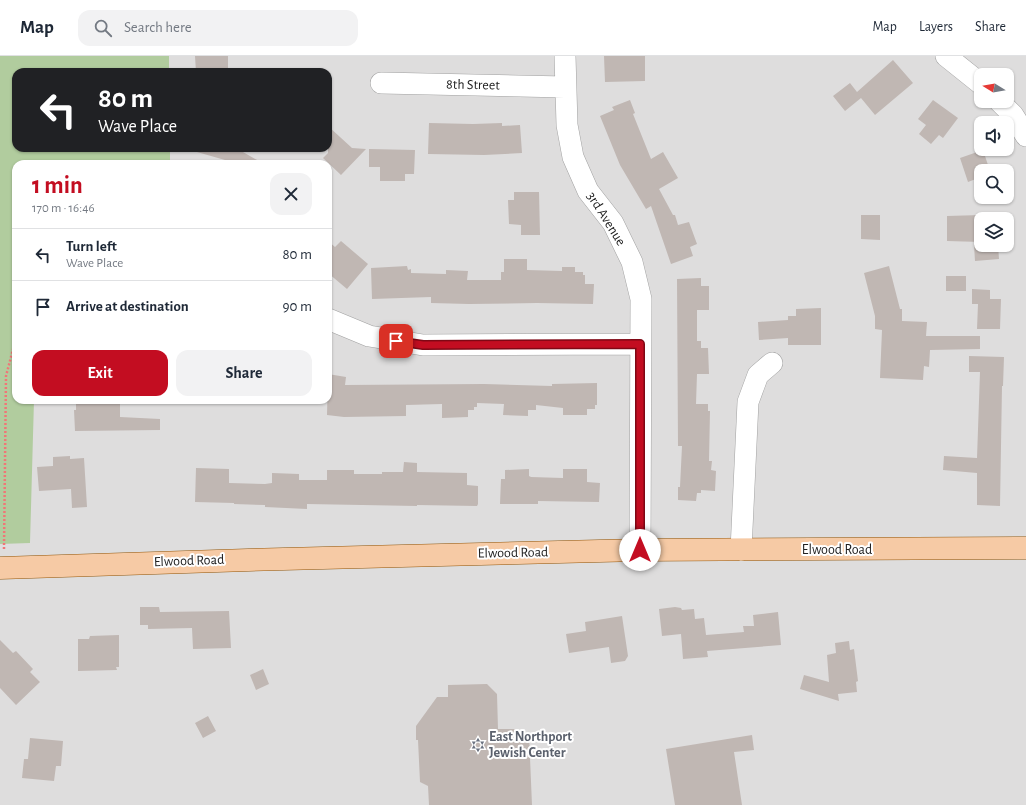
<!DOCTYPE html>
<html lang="en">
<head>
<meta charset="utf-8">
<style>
	:root { --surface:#fff; --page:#f2f2f3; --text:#1f2937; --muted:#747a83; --line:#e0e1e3; --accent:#c30d21 }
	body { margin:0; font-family:"Alegreya Sans",sans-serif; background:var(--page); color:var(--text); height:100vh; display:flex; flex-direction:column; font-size:15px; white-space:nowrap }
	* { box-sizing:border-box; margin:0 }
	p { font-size:13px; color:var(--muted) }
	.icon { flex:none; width:22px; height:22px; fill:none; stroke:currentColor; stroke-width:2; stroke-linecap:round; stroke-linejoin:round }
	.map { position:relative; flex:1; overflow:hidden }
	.panel { position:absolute; left:12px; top:104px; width:320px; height:244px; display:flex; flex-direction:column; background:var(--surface); border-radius:12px; box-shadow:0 1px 3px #0004 }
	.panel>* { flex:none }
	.top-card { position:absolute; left:12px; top:12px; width:320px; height:84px; border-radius:12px; box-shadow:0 1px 3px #0004; background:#202124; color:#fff; overflow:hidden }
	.needle { width:26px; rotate:281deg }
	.buttons { position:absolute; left:974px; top:12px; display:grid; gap:8px }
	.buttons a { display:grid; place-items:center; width:40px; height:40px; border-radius:8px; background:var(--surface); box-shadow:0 1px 3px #0004; font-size:20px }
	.pin { position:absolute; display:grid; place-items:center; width:34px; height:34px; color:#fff; margin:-17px; border-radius:8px; box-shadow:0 2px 6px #0006 }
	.me { position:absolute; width:44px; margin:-22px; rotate:0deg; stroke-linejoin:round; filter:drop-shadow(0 0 3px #0008) }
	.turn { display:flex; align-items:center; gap:14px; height:84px; padding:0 20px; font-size:18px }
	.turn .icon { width:52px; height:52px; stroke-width:2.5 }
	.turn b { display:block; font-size:28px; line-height:34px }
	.round { display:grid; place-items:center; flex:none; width:42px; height:42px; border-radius:12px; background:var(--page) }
	.headline { display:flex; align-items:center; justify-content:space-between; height:68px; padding:0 20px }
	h1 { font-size:24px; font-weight:700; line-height:30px; color:var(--accent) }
	.action { display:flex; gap:8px; margin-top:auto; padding:8px 20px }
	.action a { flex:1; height:46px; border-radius:12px; background:var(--accent); color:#fff; font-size:16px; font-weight:700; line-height:46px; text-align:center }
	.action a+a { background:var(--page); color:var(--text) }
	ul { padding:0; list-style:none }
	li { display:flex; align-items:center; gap:12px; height:52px; padding:0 20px; border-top:1px solid var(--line) }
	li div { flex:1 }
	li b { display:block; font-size:15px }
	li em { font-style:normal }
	header { display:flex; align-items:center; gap:24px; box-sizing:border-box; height:56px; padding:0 20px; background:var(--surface); border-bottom:1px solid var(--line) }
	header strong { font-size:19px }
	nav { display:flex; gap:22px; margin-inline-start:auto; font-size:14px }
	.search { width:280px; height:36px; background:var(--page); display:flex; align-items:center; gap:10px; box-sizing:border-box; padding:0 14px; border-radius:12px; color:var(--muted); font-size:15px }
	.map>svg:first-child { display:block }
</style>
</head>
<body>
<header>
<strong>Map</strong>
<div class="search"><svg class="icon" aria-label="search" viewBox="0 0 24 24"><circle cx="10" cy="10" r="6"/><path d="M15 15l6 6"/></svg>Search here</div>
<nav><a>Map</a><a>Layers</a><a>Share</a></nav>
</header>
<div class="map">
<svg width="1026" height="749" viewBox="0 0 1026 749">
	<rect width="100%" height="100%" fill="#f0ece7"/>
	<!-- residential -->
	<path fill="#dedddd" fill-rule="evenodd" d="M0 0H1026V749H0ZM16 16H328V92H16ZM981 19H1007V45H981ZM981 67H1007V93H981ZM16 108H328V344H16ZM981 115H1007V141H981ZM981 163H1007V189H981Z"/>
	<!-- forest -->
	<path fill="#b1cc9e" d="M0 0H169V16H16V92H170V108H16V344H34L30 487 0 488Z"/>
	<!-- building -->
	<path fill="#c0b7b3" d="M195 0H228V16H196Z
		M604 0H645V25L605 26Z
		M893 4 913 27 875 59 861 42 845 55 833 40 850 27 857 36Z
		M630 44 635 57 633 58 651 103 663 96 678 122 659 133 673 159H675L678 169 689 166 697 188 690 191 693 200 671 208 651 150 646 153 620 109 600 60 614 54 612 51Z
		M933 44 958 62 943 82 939 79 931 88 919 78 926 69 918 63Z
		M429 67 473 68 502 67V70L520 69 522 97 484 99 428 98Z
		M328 70 352 92 366 93 341 119 323 102 328 97Z
		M198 92H236L264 108H239L197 96Z
		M369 93 415 94 414 118H405V125H380V111H369Z
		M983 94 990 115H981V121L968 126 960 102Z
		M514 136H539L540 179H521V169L509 168 508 144H514Z
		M861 159H880V184L861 183Z
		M981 159V186L947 185V160Z
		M328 185 335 191 341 185 368 208 347 233 328 217Z
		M974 189H998L999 203 975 205Z
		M504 203H527V214L562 215V211H575V216H583V219H585V228H594L593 248 537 247 469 248 431 247V241L372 243 371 212 407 210 408 214 411 213V217L446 218V214L468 215 467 224H501V216H504Z
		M889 210 900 253H902V265L927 266 926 280H980V293L930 294 929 311 924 310 923 324 880 322 882 274 875 273V260L864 217Z
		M946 220H966V235H946Z
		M701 222V230H709V254H697V285H701V292H708L709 318H697L696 348H708V355H710L709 405H712L711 414 716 415 715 435 701 434V437H697L696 445 678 444V431H680L682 390H678L677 223Z
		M972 233 990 234V243H1001L1000 273H977L978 248H972Z
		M821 252V289H788V282L759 284 758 266 788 264V260H796V253Z
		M969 300 1004 301 1003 330H1002L1000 450 977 449V417L943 414 944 400 977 402 980 316H969Z
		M328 318 346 321 345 329 484 328 552 330V328L597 327V349H595V353H587V359H563V352L536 349V354H528V360L503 359 504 348 477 347V351H474V354H468V361L442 362V348L406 349V360L344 361 327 359Z
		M76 344H120V361L160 363V374L75 375 74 354H76Z
		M70 400V403L84 402 87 451 72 452 71 433 39 435 37 411 53 410V401Z
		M404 406 417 407V416L467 417V429L478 430V448L477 450 417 449V450L307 448V453L265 451V449L234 448V447L195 446 196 412 229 413V427L265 428 272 427V417L299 418V424H327V414H354V418H382V416H403Z
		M529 413V420L531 421 563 422V413H587V426L600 427 599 446 538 445V448H500L501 423H505V414Z
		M140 551H159L160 556 229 555 231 592 193 593 192 572 148 573V569H140Z
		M675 551 681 552 682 554 694 553 695 563 704 562 706 579 744 576 743 570H754L753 559 778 556 781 589 707 595 708 601 683 603 681 578 662 580 659 553Z
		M622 560 628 600 625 605 611 607 609 591 569 597 566 578 586 575 585 566Z
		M119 579V611H116L117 614 78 615V583H89L90 580Z
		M0 584 13 597 16 595 33 613 30 616 40 626 16 649 0 632Z
		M849 585 850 594 854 593 858 625 856 626 857 636 838 638 839 645 800 633 804 619 829 626 827 599 836 597 835 587Z
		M263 613 269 628 256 634 250 619Z
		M487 628 497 638 498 673H516V678H529L532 749H429L428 730 420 726 418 684H416V670L437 641H448V629Z
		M208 660 216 675 203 682 195 667Z
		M752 679 754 694 734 696 742 749H675L666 693Z
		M30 682 63 685 61 710H56L54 725 22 722 24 703H28Z"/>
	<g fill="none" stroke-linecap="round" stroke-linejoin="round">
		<defs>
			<path id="minor" d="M565 0 567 69 573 101 588 135 613 167 632 206 641 243 640 494
				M946 0 981 28
				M381 27 565 31
				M999 45 1013 59 1026 80
				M328 263 369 280 423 289 640 288
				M741 494 748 346 758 319 772 307"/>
			<path id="major" d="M0 512 248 504 640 494 1026 492"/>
		</defs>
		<!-- minor casing -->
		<use href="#minor" stroke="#a1a1a1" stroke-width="22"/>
		<!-- major casing -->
		<use href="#major" stroke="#92560a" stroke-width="23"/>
		<!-- path -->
		<path stroke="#f17677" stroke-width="2.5" stroke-dasharray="2 2" stroke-linecap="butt" d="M4 493 6 320 16 282"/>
		<!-- minor -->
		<use href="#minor" stroke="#fff" stroke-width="21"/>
		<!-- major -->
		<use href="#major" stroke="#f6caa5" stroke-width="22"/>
	</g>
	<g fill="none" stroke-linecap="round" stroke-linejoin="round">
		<defs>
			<path id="route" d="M396 285 423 289 640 288V494"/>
		</defs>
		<!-- route casing -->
		<use href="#route" stroke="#7f0815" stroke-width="10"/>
		<!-- route -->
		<use href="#route" stroke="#c30d21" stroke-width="7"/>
	</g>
	<!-- icons -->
	<defs>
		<symbol id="synagogue-bare" viewBox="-9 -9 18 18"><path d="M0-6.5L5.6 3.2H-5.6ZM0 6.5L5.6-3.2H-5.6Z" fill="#6b7280" stroke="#fff" stroke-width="2.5" paint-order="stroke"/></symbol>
	</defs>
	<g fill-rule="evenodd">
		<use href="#synagogue-bare" x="468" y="679" width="20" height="20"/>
	</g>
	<g text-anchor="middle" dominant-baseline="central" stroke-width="4" stroke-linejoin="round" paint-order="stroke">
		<!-- street labels -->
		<g font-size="14" fill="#202020" stroke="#fff">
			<text transform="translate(473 29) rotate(1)">8th Street</text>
			<text transform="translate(606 163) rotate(58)">3rd Avenue</text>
			<text x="837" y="494">Elwood Road</text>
			<text transform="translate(513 497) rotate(-1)">Elwood Road</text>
			<text transform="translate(189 505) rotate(-2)">Elwood Road</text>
		</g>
		<!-- worship labels -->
		<g font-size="14" font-weight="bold" fill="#5b616d" stroke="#fff" text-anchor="start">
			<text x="489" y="681">East Northport<tspan x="489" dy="16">Jewish Center</tspan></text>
		</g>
	</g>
</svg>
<div class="buttons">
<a><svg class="needle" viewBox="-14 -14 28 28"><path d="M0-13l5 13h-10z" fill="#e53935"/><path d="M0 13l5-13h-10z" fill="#747a83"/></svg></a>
<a><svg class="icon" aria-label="sound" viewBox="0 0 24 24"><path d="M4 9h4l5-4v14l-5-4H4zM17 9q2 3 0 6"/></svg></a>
<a><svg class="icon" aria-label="search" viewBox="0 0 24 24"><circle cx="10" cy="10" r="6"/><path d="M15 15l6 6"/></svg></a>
<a><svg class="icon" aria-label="layers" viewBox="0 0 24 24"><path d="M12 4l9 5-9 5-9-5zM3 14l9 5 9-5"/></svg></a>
</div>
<div class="pin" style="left:396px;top:285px;background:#d93025"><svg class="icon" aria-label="arrive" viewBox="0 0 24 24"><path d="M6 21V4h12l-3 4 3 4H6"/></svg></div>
<svg class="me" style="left:640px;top:494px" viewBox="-20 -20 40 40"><circle r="19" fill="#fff"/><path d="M0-13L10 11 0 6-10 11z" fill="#c30d21"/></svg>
<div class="top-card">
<div class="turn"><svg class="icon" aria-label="left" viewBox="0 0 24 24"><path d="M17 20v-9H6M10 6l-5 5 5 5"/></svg><div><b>80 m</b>Wave Place</div></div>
</div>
<section class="panel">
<div class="headline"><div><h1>1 min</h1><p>170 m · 16:46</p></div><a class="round"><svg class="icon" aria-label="close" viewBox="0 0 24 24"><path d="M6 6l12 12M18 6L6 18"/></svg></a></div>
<ul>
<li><svg class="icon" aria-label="left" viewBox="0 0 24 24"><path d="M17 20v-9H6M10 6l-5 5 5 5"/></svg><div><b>Turn left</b><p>Wave Place</p></div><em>80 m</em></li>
<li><svg class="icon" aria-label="arrive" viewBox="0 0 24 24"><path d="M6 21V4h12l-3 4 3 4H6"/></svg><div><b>Arrive at destination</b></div><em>90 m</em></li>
</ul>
<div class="action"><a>Exit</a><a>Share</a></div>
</section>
</div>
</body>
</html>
